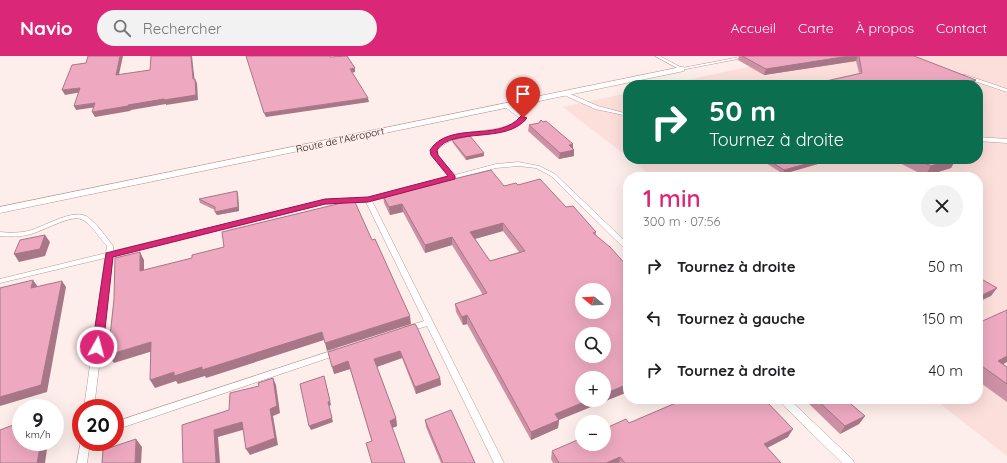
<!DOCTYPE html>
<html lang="fr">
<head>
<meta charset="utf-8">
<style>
	:root { --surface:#fff; --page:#f2f2f2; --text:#202124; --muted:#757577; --accent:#db2777 }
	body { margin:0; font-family:Quicksand,sans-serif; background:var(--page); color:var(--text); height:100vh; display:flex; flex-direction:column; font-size:15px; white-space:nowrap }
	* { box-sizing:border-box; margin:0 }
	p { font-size:13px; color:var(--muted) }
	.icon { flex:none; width:22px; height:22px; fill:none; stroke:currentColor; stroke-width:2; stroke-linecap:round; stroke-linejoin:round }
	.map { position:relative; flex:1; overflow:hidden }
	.drawer { position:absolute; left:623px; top:116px; width:360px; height:232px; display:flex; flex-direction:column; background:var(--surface); border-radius:16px; box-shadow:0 4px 16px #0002 }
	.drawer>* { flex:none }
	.top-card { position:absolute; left:623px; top:24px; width:360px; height:84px; border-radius:16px; box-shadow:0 4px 16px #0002; background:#0b6e4f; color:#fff; overflow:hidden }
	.needle { width:26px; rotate:288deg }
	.buttons { position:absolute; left:575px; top:227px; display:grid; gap:8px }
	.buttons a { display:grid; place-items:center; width:36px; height:36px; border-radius:50%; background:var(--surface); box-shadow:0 4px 16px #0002; font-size:20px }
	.speed { position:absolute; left:12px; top:343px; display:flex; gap:8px; font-size:20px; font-weight:700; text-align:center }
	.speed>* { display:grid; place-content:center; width:52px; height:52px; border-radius:50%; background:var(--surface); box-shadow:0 4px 16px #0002; line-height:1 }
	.speed small { font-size:10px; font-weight:400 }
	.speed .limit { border:6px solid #d22; background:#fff; color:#111 }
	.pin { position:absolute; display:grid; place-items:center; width:34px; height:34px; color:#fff; margin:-41px -17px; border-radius:50% 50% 50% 0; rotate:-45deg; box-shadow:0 0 4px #0007 }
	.pin .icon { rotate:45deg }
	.me { position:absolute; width:44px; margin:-22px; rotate:7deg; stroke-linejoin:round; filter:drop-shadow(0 0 3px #0008) }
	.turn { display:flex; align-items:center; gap:14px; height:84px; padding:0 20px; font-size:18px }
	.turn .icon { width:52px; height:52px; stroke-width:2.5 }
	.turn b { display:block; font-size:28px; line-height:34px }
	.round { display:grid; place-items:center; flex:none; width:42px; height:42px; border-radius:21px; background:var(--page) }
	.summary { display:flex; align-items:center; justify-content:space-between; height:68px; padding:0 20px }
	h1 { font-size:24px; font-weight:600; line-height:30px; color:var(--accent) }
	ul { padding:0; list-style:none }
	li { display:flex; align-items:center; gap:12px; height:52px; padding:0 20px }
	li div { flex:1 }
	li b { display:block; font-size:15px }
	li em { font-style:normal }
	header { display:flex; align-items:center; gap:24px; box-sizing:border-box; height:56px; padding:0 20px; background:var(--accent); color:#fff }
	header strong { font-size:19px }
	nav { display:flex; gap:22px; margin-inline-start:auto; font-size:14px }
	.search { width:280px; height:36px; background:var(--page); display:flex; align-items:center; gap:10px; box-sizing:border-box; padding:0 14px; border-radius:22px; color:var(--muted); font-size:15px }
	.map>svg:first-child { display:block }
</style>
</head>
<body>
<header>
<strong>Navio</strong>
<div class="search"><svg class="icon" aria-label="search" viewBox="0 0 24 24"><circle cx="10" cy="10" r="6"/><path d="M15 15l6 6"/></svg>Rechercher</div>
<nav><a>Accueil</a><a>Carte</a><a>À propos</a><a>Contact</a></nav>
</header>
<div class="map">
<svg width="1007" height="407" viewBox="0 0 1007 407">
	<rect width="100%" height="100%" fill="#fdedeb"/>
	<!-- built -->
	<path fill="#fcdedb" d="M757 0H1007V400L934 343H978V121H653L630 103H978V29H664L771 6Z
		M628 37V101L563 51Z"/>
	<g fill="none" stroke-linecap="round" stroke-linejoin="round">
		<defs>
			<path id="lane" d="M655 0H660L682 12 745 0H753L681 14Z
				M962 19H966L1007 33V36L962 21Z
				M564 37H568L598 50 628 58V60L595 53 564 39Z
				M505 49H509L525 61V65C517 69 510 73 502 75 479 80 455 77 437 94V99L455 119 496 108 518 106 539 110 555 118 628 188V194H626L551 120 536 112 518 110 496 112 372 145 504 407H494L427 270 407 276 404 275 403 273 404 271 424 265 366 146 325 148 112 200 94 352H84L105 202 0 227V223L106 197 107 190C100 183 90 166 81 163 70 159 43 175 31 178 21 181 11 181 0 180V176C9 177 19 177 28 175 44 171 71 153 86 160 95 165 107 182 113 190V195L325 144 368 142 450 121 431 99C431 76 484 76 500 72 508 70 514 67 521 63L505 51Z
				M978 81 1007 83V87L978 85Z
				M337 293 340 294 341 296 340 298 115 374V366Z
				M778 343H789L853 404 854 407H842L780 346Z
				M81 384V386H90L87 407H77Z"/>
			<path id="street" d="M681 11H684V15L0 157V151Z"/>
		</defs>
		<!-- lane casing -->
		<use href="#lane" stroke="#bd9794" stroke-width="1"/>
		<!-- street casing -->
		<use href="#street" stroke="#bd9794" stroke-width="1"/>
		<!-- lane -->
		<use href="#lane" fill="#fff" fill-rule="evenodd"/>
		<!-- street -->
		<use href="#street" fill="#fff" fill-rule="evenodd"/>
	</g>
	<!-- wall -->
	<path fill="#cd91a6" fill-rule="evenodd" d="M739 0H914L859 17 856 5 764 19 738 4Z
		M529 69 573 92 574 94V100L559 103 528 75Z
		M452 84 484 100 466 104 453 87Z
		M764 103H835L783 118 763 105Z
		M892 103H956L951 112 925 120Z
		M518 129 566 151 596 176 559 364 558 372 531 384 467 268 463 269 456 256 455 248 483 239 452 189 425 197 403 156 390 159 384 147 383 140ZM503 175 519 196 490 205 475 183Z
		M238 138 239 155 217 159 215 154 200 147 199 143Z
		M978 267 1003 308 1007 311V346L978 325Z
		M414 268 440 322 441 329 416 338 402 302 377 311 396 362 397 370 392 372 372 385 350 313 334 318Z
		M682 343H764L788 381 767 392 781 407H553L551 403 552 395 629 367 682 345Z
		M804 343H845L865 360 859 368 840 378Z
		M425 364 475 407H441L426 371Z"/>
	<!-- shaded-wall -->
	<path fill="#a77687" d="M120 0H123L118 23 116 19Z
		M191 0H192L195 28 193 23Z
		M849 0H858L856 5 764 19 766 13Z
		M355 12V16L351 17 350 13Z
		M195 23 197 27 198 44 166 49V48L131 54 130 55 95 61 92 56 128 49Z
		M976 24 973 29H952Z
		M80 32 82 36 65 39 62 34Z
		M368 42 369 46 266 61 264 57Z
		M95 47 97 51 76 54 74 50Z
		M573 88V94H574V100L559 103 560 97 569 89Z
		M484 97V100L466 104V101Z
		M824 103H835L783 118 784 114Z
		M953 103H956L951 112 925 120 931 110Z
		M237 135 238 138 239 155 217 159 215 156Z
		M402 148 403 156 390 159 389 151Z
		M503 167V175L471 184 470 176Z
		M45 179 50 186 45 200 19 206 14 198Z
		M452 181V189L425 197V189Z
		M140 196 144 204V223L140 215Z
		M33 224 38 231 31 232Z
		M62 225 66 231 47 336 0 350V341Z
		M997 232 991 240 978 246V241Z
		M467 259V268L463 269 462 261Z
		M410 260 411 268 327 295 325 287Z
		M322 276 324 284 206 322 205 320 178 328 176 325 155 332 150 324 174 316 202 311Z
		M151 286 156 294 114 307 108 299Z
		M400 295 402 302 376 311 374 303Z
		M1007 300V306L989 316 998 305Z
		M348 305 350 313 334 318 332 311Z
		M273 322 276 329 280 357 273 360 278 389 250 399 246 393 270 353Z
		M440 322 441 329 416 338 415 331Z
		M325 324 331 349 329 350 333 366 311 374 309 370 328 346Z
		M628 328V336L559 364 558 372 531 384V376L555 358 589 344H604V338Z
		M865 360 859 368 840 378 845 370Z
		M396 362 397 370 392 372 390 365Z
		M242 366 246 373 218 381 220 407H216L214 374Z
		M793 373 788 381 759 396 764 388Z
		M136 383 142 391 141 407H135Z
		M41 386H48L45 407H37Z
		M620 401 619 407H606Z"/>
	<!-- building -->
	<path fill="#eea9c1" stroke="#a77687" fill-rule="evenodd" d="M88 0H120L116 19 150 14 151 0H191L193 23H195L196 39 164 44V43L128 49V50L92 56 95 47 74 50 80 32 62 34 72 9 86 7Z
		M246 0H330V1L347 0 355 12 350 13 368 42 264 57Z
		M742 0H849L766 13Z
		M859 0H914L976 24 952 29H808L862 17Z
		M541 64 543 66 546 65 573 88 569 89 574 94 560 97 529 69 539 67Z
		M470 80 484 97 466 101 452 84Z
		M767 103H824L784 114Z
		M916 103H953L931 110Z
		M491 114 504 130 516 127 518 129 540 123 566 151 573 150 596 176 593 177 610 191 628 211V328L604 338V322H582V344H589L555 358 559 364 531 376 467 259 462 261 455 248 487 237 452 181 425 189 402 148 389 151 383 140ZM503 167 525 195 490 205 470 176ZM582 234H604V256H582ZM582 278H604V300H582Z
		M237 135 238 151 215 156V151L199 143Z
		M354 144 372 184 375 183 410 260 325 287 322 276 202 314V311L174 320V316L150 324 151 286 108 299 114 243 115 202 140 196V215L192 202V199L224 191 222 176Z
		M45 179 40 193 14 198 20 184Z
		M978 221 997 232 978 241Z
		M33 224 31 232 62 225 41 329 0 341V232Z
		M1007 254V300L998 305 1007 311V328L979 308 978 309V267Z
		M414 268 416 269 440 322 415 331 400 295 374 303 396 362 390 365 405 407H372L366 387 372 385 348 305 332 311 328 296Z
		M324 320 330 345 328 346 332 362 309 370 300 328Z
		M273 322 277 350 270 353 275 382 246 393 242 366 214 374 216 407H183L182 369 229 354 230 337 259 330 258 327Z
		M685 343H764L793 373 764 388 781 407H625L620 401 606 407H559L552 395 582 382V388H604V373L626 363 629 367Z
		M816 343H845L865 360 845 370Z
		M451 354 475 407H443L425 364Z
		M21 366V386H41L37 407H0V374Z
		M136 383 135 407H102L103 394Z"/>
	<!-- route -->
	<path fill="#db2777" stroke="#8e194d" d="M521 60 527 62C506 89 453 70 437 94L438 99 455 120V123L368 146 325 148 113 201 103 291 101 294 97 295 93 294 92 291 106 197 325 143 368 141 448 120 431 99 430 94C450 64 499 87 521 60Z"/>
	<g text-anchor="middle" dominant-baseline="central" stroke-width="3" stroke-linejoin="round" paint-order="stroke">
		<!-- far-street labels -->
		<g font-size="10" fill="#281918" stroke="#fdedeb">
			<text transform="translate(340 84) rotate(-12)">Route de l'Aéroport</text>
		</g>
	</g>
</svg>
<div class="buttons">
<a><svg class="needle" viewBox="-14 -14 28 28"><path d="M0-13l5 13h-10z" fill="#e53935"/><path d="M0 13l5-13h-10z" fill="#757577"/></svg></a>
<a><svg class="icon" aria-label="search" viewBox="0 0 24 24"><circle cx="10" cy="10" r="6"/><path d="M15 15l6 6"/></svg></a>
<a>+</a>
<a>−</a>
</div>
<div class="speed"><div>9<small>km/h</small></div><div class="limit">20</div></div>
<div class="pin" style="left:523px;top:62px;background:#d93025"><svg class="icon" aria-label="arrive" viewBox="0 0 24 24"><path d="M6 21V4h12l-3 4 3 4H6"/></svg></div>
<svg class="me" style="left:97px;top:291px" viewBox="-20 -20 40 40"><circle r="17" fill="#db2777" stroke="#fff" stroke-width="3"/><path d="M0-11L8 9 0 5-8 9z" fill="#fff"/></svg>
<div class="top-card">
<div class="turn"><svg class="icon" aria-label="right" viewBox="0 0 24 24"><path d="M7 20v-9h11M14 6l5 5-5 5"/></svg><div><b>50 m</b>Tournez à droite</div></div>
</div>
<section class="drawer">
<div class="summary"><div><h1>1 min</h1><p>300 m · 07:56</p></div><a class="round"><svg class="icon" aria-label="close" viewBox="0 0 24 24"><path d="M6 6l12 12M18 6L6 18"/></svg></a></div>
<ul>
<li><svg class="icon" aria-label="right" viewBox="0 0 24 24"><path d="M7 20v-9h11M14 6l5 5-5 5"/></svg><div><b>Tournez à droite</b></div><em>50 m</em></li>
<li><svg class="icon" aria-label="left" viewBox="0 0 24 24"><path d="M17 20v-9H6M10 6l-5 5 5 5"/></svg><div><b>Tournez à gauche</b></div><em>150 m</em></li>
<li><svg class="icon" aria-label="right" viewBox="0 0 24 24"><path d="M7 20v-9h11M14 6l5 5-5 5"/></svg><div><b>Tournez à droite</b></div><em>40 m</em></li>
</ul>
</section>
</div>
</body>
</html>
